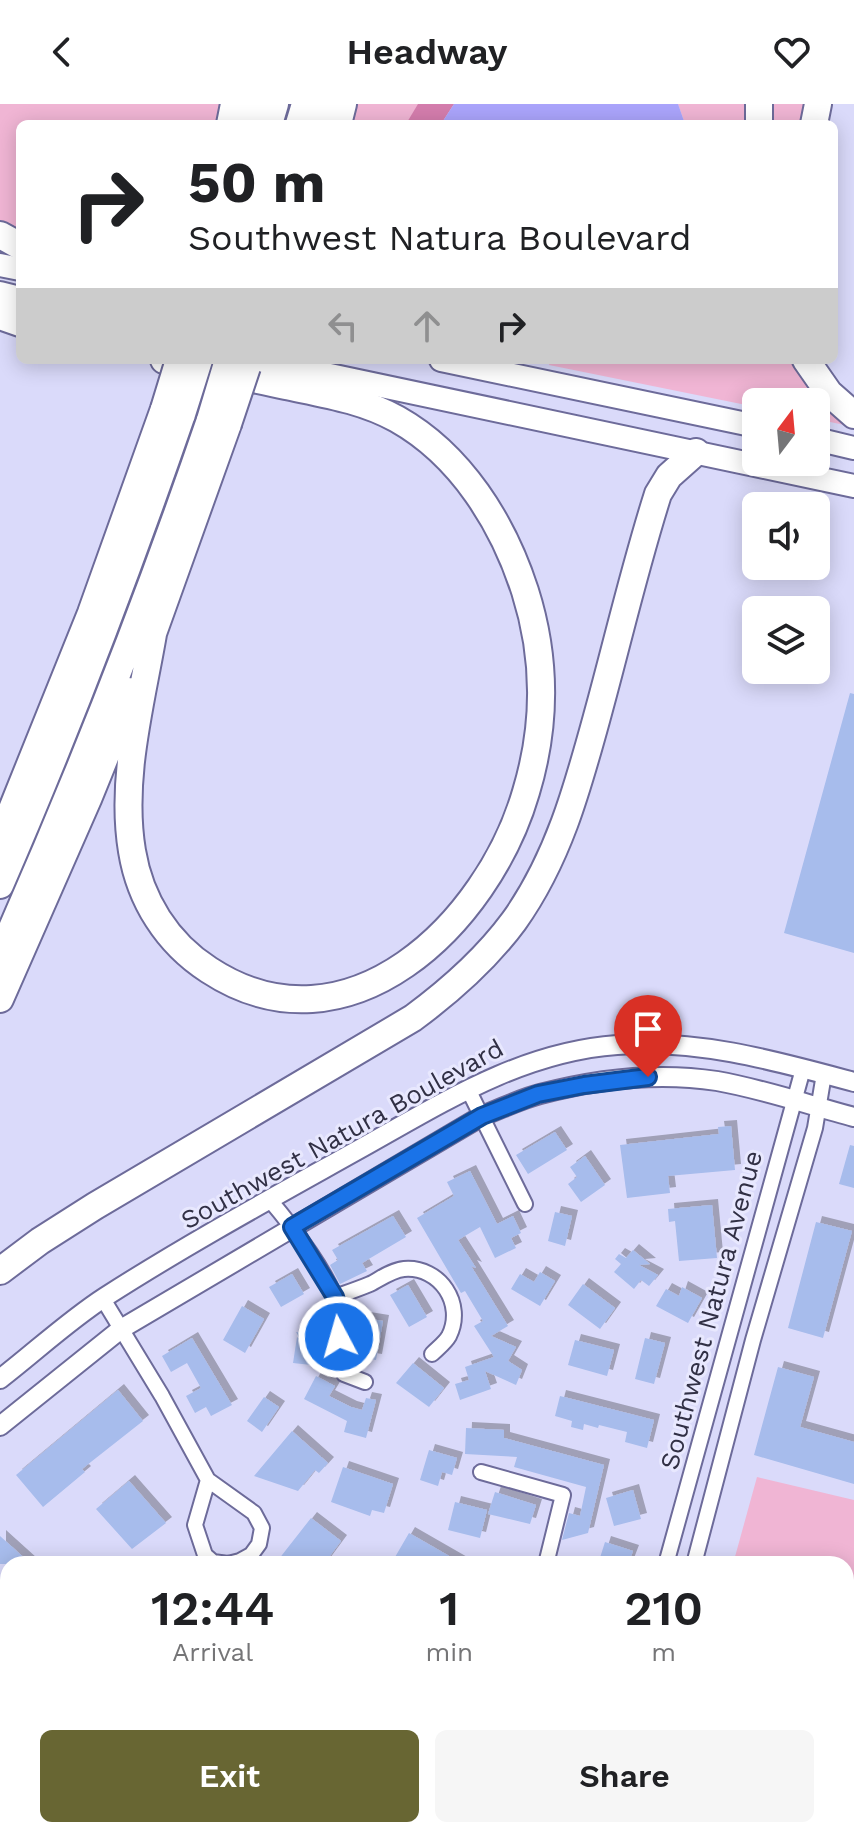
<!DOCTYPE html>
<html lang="en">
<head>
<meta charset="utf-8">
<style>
	:root { --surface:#fff; --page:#f6f6f6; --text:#202124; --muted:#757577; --accent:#686633 }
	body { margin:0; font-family:"Work Sans",sans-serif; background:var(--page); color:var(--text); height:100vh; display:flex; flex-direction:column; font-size:30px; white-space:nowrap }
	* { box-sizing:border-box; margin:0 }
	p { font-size:26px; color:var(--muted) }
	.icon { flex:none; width:44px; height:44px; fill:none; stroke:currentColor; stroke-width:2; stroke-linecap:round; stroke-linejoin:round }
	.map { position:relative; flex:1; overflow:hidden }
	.side { position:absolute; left:0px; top:1452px; width:854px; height:282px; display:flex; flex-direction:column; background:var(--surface); border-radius:24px 24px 0 0; box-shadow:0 4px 20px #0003 }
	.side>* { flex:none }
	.hud { position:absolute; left:16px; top:16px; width:822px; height:244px; border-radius:12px; box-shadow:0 4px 20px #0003; background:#fff; color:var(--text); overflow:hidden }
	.needle { width:52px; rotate:16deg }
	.tools { position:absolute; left:742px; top:284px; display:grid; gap:16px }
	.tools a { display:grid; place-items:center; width:88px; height:88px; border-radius:12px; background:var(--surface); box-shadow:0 4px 20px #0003; font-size:40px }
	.pin { position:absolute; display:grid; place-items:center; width:68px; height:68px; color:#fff; margin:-82px -34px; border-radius:50% 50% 50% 0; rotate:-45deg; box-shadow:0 0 8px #0007 }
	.pin .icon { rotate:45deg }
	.me { position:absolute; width:88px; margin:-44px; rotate:354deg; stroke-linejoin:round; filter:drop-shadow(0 0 6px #0008) }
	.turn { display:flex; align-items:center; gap:28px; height:168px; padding:0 40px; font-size:36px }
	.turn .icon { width:104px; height:104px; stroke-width:2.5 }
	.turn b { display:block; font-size:56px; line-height:68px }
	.lanes { display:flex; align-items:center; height:76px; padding:0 40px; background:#0003; justify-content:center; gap:40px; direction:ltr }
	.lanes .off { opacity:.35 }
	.eta { display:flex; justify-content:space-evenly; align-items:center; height:136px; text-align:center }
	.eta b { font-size:48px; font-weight:600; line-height:56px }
	.button { display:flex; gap:16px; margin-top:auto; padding:16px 40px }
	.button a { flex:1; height:92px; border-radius:12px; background:var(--accent); color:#fff; font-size:32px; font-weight:600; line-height:92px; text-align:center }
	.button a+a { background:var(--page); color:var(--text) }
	header { display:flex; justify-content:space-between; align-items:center; height:104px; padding:0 40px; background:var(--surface); font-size:36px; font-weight:600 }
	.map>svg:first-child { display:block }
</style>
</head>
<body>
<header><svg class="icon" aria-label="back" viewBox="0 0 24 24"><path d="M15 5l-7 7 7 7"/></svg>Headway<svg class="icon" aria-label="heart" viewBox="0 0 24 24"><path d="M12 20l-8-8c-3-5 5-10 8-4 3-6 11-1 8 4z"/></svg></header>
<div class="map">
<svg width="854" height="1733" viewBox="0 0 854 1733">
	<defs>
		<filter id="shadow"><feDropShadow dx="6" dy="-6" stdDeviation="0" flood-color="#0004"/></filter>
	</defs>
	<rect width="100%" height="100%" fill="#dadafa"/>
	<!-- green -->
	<path fill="#f0b5d4" d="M0 0H223L218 20H20V128L0 116Z
		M357 0H454L441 20H352Z
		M678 0H747L749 20H685Z
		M771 0H811L807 20H770Z
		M550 256H797L854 323 816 315V298H756V303L549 261Z
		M757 1373 854 1396V1538L846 1536V1460H733Z"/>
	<!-- forest -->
	<path fill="#d47dad" d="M418 0H454L441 20H406Z"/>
	<!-- water -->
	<path fill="#aaa4fb" d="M454 0H678L685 20H441Z"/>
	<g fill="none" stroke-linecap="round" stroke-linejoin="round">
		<!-- stream -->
		<path stroke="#aaa4fb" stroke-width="5" d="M846 1564 854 1566"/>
	</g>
	<!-- building -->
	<path fill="#a7bcec" filter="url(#shadow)" d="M850 589 854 590V849L784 829Z
		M731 1022 735 1066 668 1072 670 1089 627 1094 620 1041 719 1030 718 1023Z
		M555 1028 567 1046 528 1070 516 1051Z
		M850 1041 854 1042V1084L839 1080Z
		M585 1052 605 1081 581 1098 568 1080 577 1073 570 1063Z
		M470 1067 497 1120 513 1112 521 1129 511 1134 516 1144 495 1154 480 1123 458 1136 476 1164 471 1162 508 1222 491 1232 516 1243 508 1257 522 1266 516 1281 485 1267 491 1285 460 1296 455 1280 469 1276 465 1263 494 1253 474 1222 483 1217 465 1187 461 1189 417 1114 454 1092 447 1078Z
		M712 1101 717 1154 679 1157 675 1117 669 1118 668 1105Z
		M555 1108 572 1112 565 1142 548 1137Z
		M393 1112 406 1133 362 1159 367 1167 340 1180 330 1161 338 1156 332 1146Z
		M816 1118 852 1127 823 1234 788 1224Z
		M633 1146 650 1160 639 1161 658 1171 649 1182 641 1176 634 1185 614 1168 621 1160 615 1155 619 1150 626 1154Z
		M540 1168 555 1177 540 1202 511 1185 520 1170 534 1178Z
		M292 1170 304 1190 281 1203 269 1183Z
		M583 1180 615 1204 600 1225 568 1201Z
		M408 1181 427 1213 409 1223 390 1191Z
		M682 1183 702 1194 688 1219 656 1202 666 1185 679 1192Z
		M242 1202 264 1215 245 1249 223 1236Z
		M358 1213 383 1217 376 1256 351 1252Z
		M296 1228 325 1233 324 1246 314 1244 311 1261 293 1259 297 1233 300 1235Z
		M192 1234 232 1301 211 1312 206 1303 195 1309 186 1292 201 1284 187 1259 171 1268 162 1252Z
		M645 1234 665 1239 654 1280 635 1275Z
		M575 1236 614 1246 607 1272 568 1261Z
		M413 1259 444 1284 429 1303 396 1279Z
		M778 1263 814 1273 800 1323 854 1338V1380L754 1351Z
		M316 1272 335 1282 329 1292 351 1303 362 1306 366 1294 376 1296 366 1334 344 1328 347 1317 304 1295Z
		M118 1286 143 1317 82 1365 85 1368 43 1403 16 1371Z
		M560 1292 654 1316 647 1344 625 1338 627 1328 599 1321 598 1324 584 1320 583 1326 571 1323 572 1317 555 1312Z
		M264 1293 279 1303 262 1328 247 1317Z
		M466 1324 504 1326V1334L604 1361 588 1429 562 1436 569 1409 580 1412 586 1383 514 1363 517 1353 465 1350Z
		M292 1327 328 1359 319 1369 315 1366 298 1387 254 1372Z
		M429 1346 457 1354 452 1371 442 1368 438 1382 420 1376Z
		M343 1363 393 1380 384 1409 372 1406 370 1412 331 1398Z
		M129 1377 166 1419 132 1445 96 1405Z
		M633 1386 641 1415 614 1422 606 1394Z
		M495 1388 536 1401 530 1420 488 1410Z
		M455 1398 487 1406 480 1434 448 1426Z
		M311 1414 341 1437 324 1460H275Z
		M409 1429 463 1460H424L414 1454 411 1460H391Z
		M0 1432 31 1460H0Z
		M605 1438 633 1447 628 1460H598Z"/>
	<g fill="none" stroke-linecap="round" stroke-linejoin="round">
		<defs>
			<path id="minor" d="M468 985 525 1100
				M269 1095C292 1122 332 1174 340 1208 345 1230 333 1243 344 1270L365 1278
				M335 1193C346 1189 358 1185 370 1180 380 1175 392 1166 404 1165 440 1162 465 1200 449 1232 445 1239 438 1244 432 1250
				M103 1195 162 1292 208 1376 254 1409 262 1424 259 1440 251 1451 240 1457 228 1460 213 1458 205 1451 195 1421 208 1376
				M481 1368 563 1391 546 1460
				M666 1460 803 965
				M694 1460 753 1236 815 1024 824 970
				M0 1662 8 1661
				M341 1726 361 1733
				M281 1733 283 1726
				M593 1733 595 1726
				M621 1733 623 1726"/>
			<path id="tertiary" d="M0 1275C35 1248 68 1217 105 1193 186 1141 272 1094 356 1047 439 1001 519 948 617 941 699 935 776 957 854 978
				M0 1322 121 1225 482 1012C501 1005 520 995 540 990 597 975 659 968 717 977 763 985 809 1001 854 1013"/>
			<path id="primary" d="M0 161 20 165
				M259 256 854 382
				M441 256 756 322
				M816 335 854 344"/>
			<path id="motorway" d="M759 0V20
				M230 20 234 0
				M250 20 255 0
				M269 20 275 0
				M299 20 305 0
				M319 20 324 0
				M338 20 343 0
				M814 20 818 0
				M0 131 20 142
				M0 191 20 196
				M0 212 20 219
				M806 256 829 289 854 311
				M153 530C141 600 120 675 132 747 140 796 167 839 209 866 348 957 488 819 526 688 546 622 546 553 525 487 503 419 461 351 397 315 363 296 324 290 286 282 245 273 204 265 164 256
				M147 546 228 320
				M0 735 91 509 164 305
				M0 781C67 627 127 469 182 310
				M0 851C78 676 148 497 210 316
				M0 895 88 695 132 587
				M0 1167 40 1137 95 1102 413 914C451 886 486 855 514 817 559 754 578 682 598 609 618 536 635 462 658 390L669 372 696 348"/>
		</defs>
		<!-- minor casing -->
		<use href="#minor" stroke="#6d6b9a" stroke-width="18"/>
		<!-- tertiary casing -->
		<use href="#tertiary" stroke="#6d6b9a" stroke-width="22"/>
		<!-- primary casing -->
		<use href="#primary" stroke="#6d6b9a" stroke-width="26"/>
		<!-- motorway casing -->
		<use href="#motorway" stroke="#6d6b9a" stroke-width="30"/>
		<!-- minor -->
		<use href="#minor" stroke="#fff" stroke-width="14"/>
		<!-- tertiary -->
		<use href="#tertiary" stroke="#fff" stroke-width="18"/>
		<!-- primary -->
		<use href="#primary" stroke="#fff" stroke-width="22"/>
		<!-- motorway -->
		<use href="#motorway" stroke="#fff" stroke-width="26"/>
		<defs>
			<path id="motorway-bridge" d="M164 305 179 256
				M182 310 199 256
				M210 316 228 256
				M228 320 247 263"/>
		</defs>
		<!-- motorway-bridge casing -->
		<use href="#motorway-bridge" stroke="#6d6b9a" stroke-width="30" stroke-linecap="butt"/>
		<!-- motorway-bridge -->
		<use href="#motorway-bridge" stroke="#fff" stroke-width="26"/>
	</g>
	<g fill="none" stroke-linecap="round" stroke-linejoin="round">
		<defs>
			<path id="route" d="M339 1233 341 1212 335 1193 292 1123 482 1012 538 990 584 981 648 973"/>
		</defs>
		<!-- route casing -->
		<use href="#route" stroke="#114b97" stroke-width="20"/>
		<!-- route -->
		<use href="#route" stroke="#1a73e8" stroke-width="14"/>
	</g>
	<g text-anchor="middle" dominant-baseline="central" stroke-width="6" stroke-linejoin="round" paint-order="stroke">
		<!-- street labels -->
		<g font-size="26" fill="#313045" stroke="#e8e8fe">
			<text transform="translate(342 1030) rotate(-29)">Southwest Natura Boulevard</text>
			<text transform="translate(711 1206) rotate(-75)">Southwest Natura Avenue</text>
		</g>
	</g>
</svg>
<div class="tools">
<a><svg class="needle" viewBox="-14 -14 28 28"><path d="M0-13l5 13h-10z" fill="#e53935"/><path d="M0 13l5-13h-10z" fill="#757577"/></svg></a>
<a><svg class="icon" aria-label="sound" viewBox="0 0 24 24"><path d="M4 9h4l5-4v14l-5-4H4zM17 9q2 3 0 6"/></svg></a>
<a><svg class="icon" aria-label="layers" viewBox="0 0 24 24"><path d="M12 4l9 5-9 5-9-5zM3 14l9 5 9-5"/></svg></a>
</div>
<div class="pin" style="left:648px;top:973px;background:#d93025"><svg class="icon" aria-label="arrive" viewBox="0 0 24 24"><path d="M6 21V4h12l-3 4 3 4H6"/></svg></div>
<svg class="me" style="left:339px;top:1233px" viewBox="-20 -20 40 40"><circle r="17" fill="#1a73e8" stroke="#fff" stroke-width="3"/><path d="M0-11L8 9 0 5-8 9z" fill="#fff"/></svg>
<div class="hud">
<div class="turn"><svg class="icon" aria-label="right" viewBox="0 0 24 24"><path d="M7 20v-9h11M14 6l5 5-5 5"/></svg><div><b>50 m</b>Southwest Natura Boulevard</div></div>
<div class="lanes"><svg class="icon off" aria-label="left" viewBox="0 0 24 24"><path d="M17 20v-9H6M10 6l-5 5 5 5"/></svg><svg class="icon off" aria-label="ahead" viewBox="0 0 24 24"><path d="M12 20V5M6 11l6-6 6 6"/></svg><svg class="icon" aria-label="right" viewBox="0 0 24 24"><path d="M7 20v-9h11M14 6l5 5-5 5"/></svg></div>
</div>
<section class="side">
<div class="eta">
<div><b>12:44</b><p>Arrival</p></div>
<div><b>1</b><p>min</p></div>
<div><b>210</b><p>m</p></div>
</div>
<div class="button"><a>Exit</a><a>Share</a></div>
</section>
</div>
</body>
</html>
